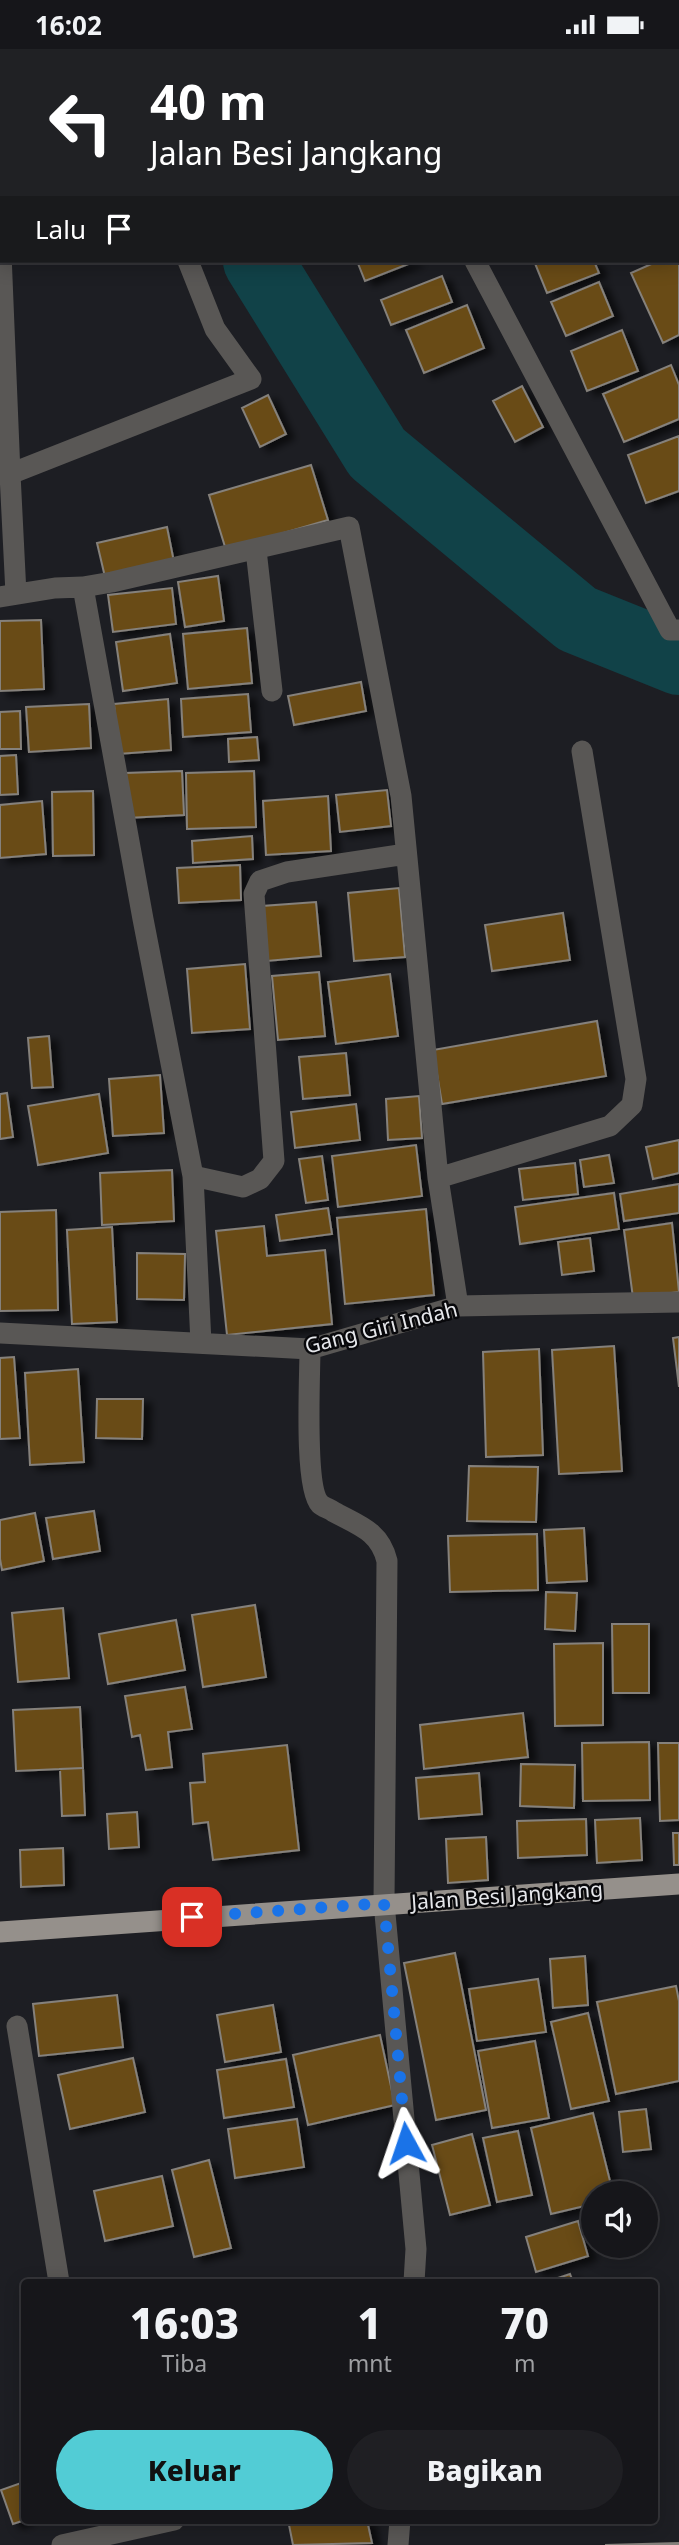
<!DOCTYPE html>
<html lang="id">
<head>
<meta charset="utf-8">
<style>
	:root { --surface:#16161a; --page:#1f1f23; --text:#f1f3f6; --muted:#9e9fa2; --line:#353539; --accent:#52ccd5 }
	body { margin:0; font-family:"Noto Sans",sans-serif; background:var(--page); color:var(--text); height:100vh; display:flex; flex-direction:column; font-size:26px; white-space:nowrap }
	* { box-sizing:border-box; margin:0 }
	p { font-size:23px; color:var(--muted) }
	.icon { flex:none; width:38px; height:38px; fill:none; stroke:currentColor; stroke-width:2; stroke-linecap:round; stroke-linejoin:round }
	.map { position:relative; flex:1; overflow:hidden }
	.details { position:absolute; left:21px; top:2230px; width:637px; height:245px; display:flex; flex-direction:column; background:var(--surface); border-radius:7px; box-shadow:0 4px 18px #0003,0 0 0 2px var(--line) }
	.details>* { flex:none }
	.hud { position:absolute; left:0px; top:0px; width:679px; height:214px; box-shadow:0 4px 18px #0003,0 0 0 2px var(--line); background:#202124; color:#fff; overflow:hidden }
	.controls { position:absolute; left:581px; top:2132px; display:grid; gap:14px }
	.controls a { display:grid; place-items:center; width:77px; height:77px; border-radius:50%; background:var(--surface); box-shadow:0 4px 18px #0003,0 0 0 2px var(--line); font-size:35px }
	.pin { position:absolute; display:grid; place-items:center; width:60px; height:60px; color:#fff; margin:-30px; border-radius:14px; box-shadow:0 4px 10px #0006 }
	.me { position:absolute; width:77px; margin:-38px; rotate:355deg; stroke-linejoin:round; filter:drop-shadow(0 0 5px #0008) }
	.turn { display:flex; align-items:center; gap:24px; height:147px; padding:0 35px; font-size:32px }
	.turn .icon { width:91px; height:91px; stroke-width:2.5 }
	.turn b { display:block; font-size:49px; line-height:60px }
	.then { display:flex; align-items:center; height:66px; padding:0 35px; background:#0003; gap:14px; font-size:26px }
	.eta { display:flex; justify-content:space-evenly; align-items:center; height:119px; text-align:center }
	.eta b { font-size:42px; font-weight:800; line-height:49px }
	.cta { display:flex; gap:14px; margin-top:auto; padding:14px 35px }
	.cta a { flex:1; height:80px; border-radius:42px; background:var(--accent); color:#111; font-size:28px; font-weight:800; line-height:80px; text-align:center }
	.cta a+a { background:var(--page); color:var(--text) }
	.status { display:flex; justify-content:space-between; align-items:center; height:49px; padding:0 35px; background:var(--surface); direction:ltr }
	.status svg { height:19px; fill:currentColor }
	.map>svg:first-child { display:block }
</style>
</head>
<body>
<div class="status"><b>16:02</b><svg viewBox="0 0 49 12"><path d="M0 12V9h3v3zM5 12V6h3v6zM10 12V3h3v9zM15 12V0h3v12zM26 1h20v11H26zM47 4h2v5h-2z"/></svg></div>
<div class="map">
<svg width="679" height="2496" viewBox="0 0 679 2496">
	<defs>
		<filter id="shadow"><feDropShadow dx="8" dy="4.5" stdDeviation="3.5" flood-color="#0009"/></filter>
	</defs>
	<rect width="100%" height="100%" fill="#1d1e23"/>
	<!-- green -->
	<path fill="#003715" d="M294 0H679V35L677 2Z"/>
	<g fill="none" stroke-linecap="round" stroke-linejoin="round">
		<!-- river -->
		<path stroke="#114248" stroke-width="70" d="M228 2 229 0
			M258 212 377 404 577 570 679 611"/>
	</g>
	<!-- building -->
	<path fill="#694b18" stroke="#85817b" stroke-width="2" filter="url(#shadow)" d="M611 0H679V4L611 2Z
		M679 202V286L663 294 631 224 658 212H677Z
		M357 212H416L365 232Z
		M534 212H594L599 224 547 244Z
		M442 227 452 253 391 276 381 251Z
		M599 233 613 267 566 287 551 253Z
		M467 256 484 299 424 324 406 281Z
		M622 281 638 322 587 342 571 302Z
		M671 316 679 336V370L624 393 603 345Z
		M522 337 543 378 515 393 493 352Z
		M268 346 286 385 260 398 242 359Z
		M679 387V442L646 454 628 406Z
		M311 416 328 471 226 501 209 446Z
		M167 478 174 513 105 528 97 494Z
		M218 527 224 572 185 578 178 533Z
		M172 539 176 575 113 583 108 546Z
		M41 571 44 640 0 642V572Z
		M247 579 252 634 188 640 183 585Z
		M170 585 177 634 123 642 116 593Z
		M361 633 366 662 294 676 288 647Z
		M248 645 251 683 183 688 181 650Z
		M168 650 171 701 118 705 114 655Z
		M89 655 91 699 29 703 26 658Z
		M20 662 21 700H0V663Z
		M257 688 259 711 229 713 228 690Z
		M16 706 18 745 0 746V707Z
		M182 722 184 766 127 769 125 724Z
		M254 722 256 778 187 780 186 724Z
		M387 741 391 777 340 783 336 746Z
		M93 742 94 806 53 807 52 743Z
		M328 747 331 802 266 806 263 752Z
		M42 752 46 805 0 809V756Z
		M252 787 253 810 193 814 192 792Z
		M240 816 241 851 179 854 177 819Z
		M399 839 405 908 354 912 348 844Z
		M316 853 321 907 267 912 262 857Z
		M563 864 570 911 492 922 485 876Z
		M245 915 250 980 192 984 187 920Z
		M319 923 325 987 278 991 272 927Z
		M390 925 398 987 336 995 328 933Z
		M597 972 606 1027 442 1055 433 1001Z
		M49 987 53 1038 32 1039 28 989Z
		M346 1004 350 1046 303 1050 299 1008Z
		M160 1026 164 1084 113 1087 109 1030Z
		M7 1044 13 1088 0 1090V1045Z
		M99 1045 108 1104 38 1116 28 1057Z
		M419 1047 422 1089 388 1091 386 1050Z
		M356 1055 360 1091 295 1099 291 1063Z
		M679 1091V1124L653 1130 646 1098Z
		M416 1096 422 1147 338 1158 332 1107Z
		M609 1106 614 1134 584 1138 580 1111Z
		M322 1107 328 1151 306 1154 299 1110Z
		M575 1114 578 1145 523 1151 519 1120Z
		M172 1121 174 1172 102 1176 100 1124Z
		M679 1135V1164L624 1172 620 1145Z
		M614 1144 619 1180 520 1195 515 1158Z
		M328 1159 332 1185 280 1192 276 1166Z
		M426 1160 434 1246 345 1255 337 1169Z
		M56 1161 58 1261 0 1262V1163Z
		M672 1174 679 1243 633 1249 624 1181Z
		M264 1177 267 1207 325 1201 332 1275 227 1286 216 1182Z
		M112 1178 117 1273 72 1275 67 1181Z
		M590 1189 594 1222 562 1226 558 1193Z
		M137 1204 185 1205 184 1251 137 1250Z
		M679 1288V1338L673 1289Z
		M614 1297 622 1422 559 1425 552 1301Z
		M539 1300 543 1406 486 1408 483 1303Z
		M14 1308 20 1389 0 1390V1309Z
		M78 1320 84 1413 30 1416 25 1324Z
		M97 1350H143L142 1390 96 1389Z
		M469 1417 538 1418 536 1473 467 1472Z
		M94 1462 100 1502 53 1510 46 1469Z
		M35 1464 44 1512 2 1521 0 1510V1471Z
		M584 1479 587 1532 547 1534 544 1481Z
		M537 1485 538 1541 450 1543 448 1487Z
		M546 1543 577 1544 575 1582 545 1580Z
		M255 1556 266 1628 203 1638 192 1566Z
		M63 1559 69 1629 18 1633 12 1564Z
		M176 1571 185 1621 108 1635 99 1585Z
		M612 1575H649V1644H613Z
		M603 1594V1676L555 1677 554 1595Z
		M185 1638 192 1680 168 1683 172 1718 146 1721 140 1686 132 1688 125 1647Z
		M80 1658 83 1719 16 1722 13 1661Z
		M523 1664 528 1708 424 1720 420 1676Z
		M649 1693 650 1751 583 1752 582 1694Z
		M658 1694H679V1771L660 1772Z
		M287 1696 299 1801 213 1811 208 1773 193 1775 190 1734 205 1733 203 1705Z
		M521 1715 575 1716 574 1759 520 1757Z
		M83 1719 85 1766 62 1767 60 1720Z
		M479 1724 482 1765 419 1770 416 1729Z
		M137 1763 139 1798 109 1800 107 1765Z
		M640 1769 642 1811 597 1814 595 1771Z
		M586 1770 587 1806 518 1809 517 1772Z
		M673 1784H679V1816H674Z
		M486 1788 488 1831 448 1834 446 1790Z
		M63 1799 64 1836 21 1838 20 1801Z
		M455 1904 486 2061 436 2071 404 1914Z
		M585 1907 588 1956 553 1959 550 1910Z
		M538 1930 546 1983 477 1992 469 1940Z
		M676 1937 679 1952V2032L616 2045 597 1953Z
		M117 1946 123 1998 39 2007 33 1955Z
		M273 1956 281 2003 225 2013 217 1966Z
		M588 1964 609 2052 571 2060 551 1973Z
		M380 1986 395 2056 308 2076 293 2006Z
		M535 1992 549 2069 492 2079 478 2002Z
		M133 2009 145 2063 70 2080 58 2026Z
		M286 2010 294 2058 224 2069 217 2021Z
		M646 2060 651 2100 623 2103 619 2063Z
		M593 2064 613 2144H593V2155L551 2165 531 2079Z
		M297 2070 304 2118 235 2129 228 2080Z
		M518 2082 532 2146 497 2153 483 2089Z
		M472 2085 490 2156 450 2166 432 2096Z
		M209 2111 231 2199 194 2208 172 2121Z
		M162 2127 173 2177 105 2192 94 2142Z
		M578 2172 588 2207 536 2223 526 2188Z
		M570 2225 573 2233H546Z
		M21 2434 24 2444 25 2471 13 2475 1 2441Z
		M288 2471H367L372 2494 293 2496Z
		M679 2494V2496H605Z"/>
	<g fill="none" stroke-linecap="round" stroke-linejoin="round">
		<!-- street -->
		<path stroke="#595755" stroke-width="21" d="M379 0V2
			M677 25H679
			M0 66 2 65
			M677 71 679 74
			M0 180 10 425
			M475 212 670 581H679
			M256 501 272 642
			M83 538 112 533 349 478 401 747 438 1129 458 1257
			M16 545 10 425 251 330 215 280 188 212
			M0 548 55 539 83 538 143 870 193 1127 201 1294
			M193 1127 243 1138 260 1130 274 1112 254 845 260 832 287 823 406 805
			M438 1129 610 1077 632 1056 636 1030 582 702
			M0 1284 310 1300 458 1257 679 1253
			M310 1300C310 1326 304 1439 320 1455 323 1458 330 1460 334 1463 358 1476 380 1482 387 1512L384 1854 416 2200 414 2233
			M17 1977 59 2233
			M62 2496 174 2471
			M398 2496 400 2471"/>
		<!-- primary -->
		<path stroke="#95908b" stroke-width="21" d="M0 1883 679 1835"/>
	</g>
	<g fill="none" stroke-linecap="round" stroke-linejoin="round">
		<!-- route -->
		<path stroke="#1a73e8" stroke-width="12" stroke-dasharray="0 21.6" d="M192 1868 384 1854 406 2094"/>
	</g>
	<g text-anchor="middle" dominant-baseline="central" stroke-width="5" stroke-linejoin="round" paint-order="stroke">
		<!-- street labels -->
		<g font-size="21" fill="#e5e6ea" stroke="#08080b">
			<text transform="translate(381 1278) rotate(-14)">Gang Giri Indah</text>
			<text transform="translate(507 1846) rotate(-4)">Jalan Besi Jangkang</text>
		</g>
	</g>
</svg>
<div class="controls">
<a><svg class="icon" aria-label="sound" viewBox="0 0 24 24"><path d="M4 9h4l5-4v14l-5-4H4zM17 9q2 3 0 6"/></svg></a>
</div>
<div class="pin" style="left:192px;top:1868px;background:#d93025"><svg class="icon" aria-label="arrive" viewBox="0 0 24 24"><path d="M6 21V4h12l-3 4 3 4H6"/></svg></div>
<svg class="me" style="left:406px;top:2094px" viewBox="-20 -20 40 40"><path d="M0-17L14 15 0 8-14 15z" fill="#1a73e8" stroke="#fff" stroke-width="4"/></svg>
<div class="hud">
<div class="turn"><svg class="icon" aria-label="left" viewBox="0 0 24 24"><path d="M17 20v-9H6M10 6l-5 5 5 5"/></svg><div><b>40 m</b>Jalan Besi Jangkang</div></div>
<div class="then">Lalu<svg class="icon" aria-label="arrive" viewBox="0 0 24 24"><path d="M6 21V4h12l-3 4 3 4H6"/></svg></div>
</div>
<section class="details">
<div class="eta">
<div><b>16:03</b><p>Tiba</p></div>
<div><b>1</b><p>mnt</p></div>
<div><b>70</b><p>m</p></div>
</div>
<div class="cta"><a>Keluar</a><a>Bagikan</a></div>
</section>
</div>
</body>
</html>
